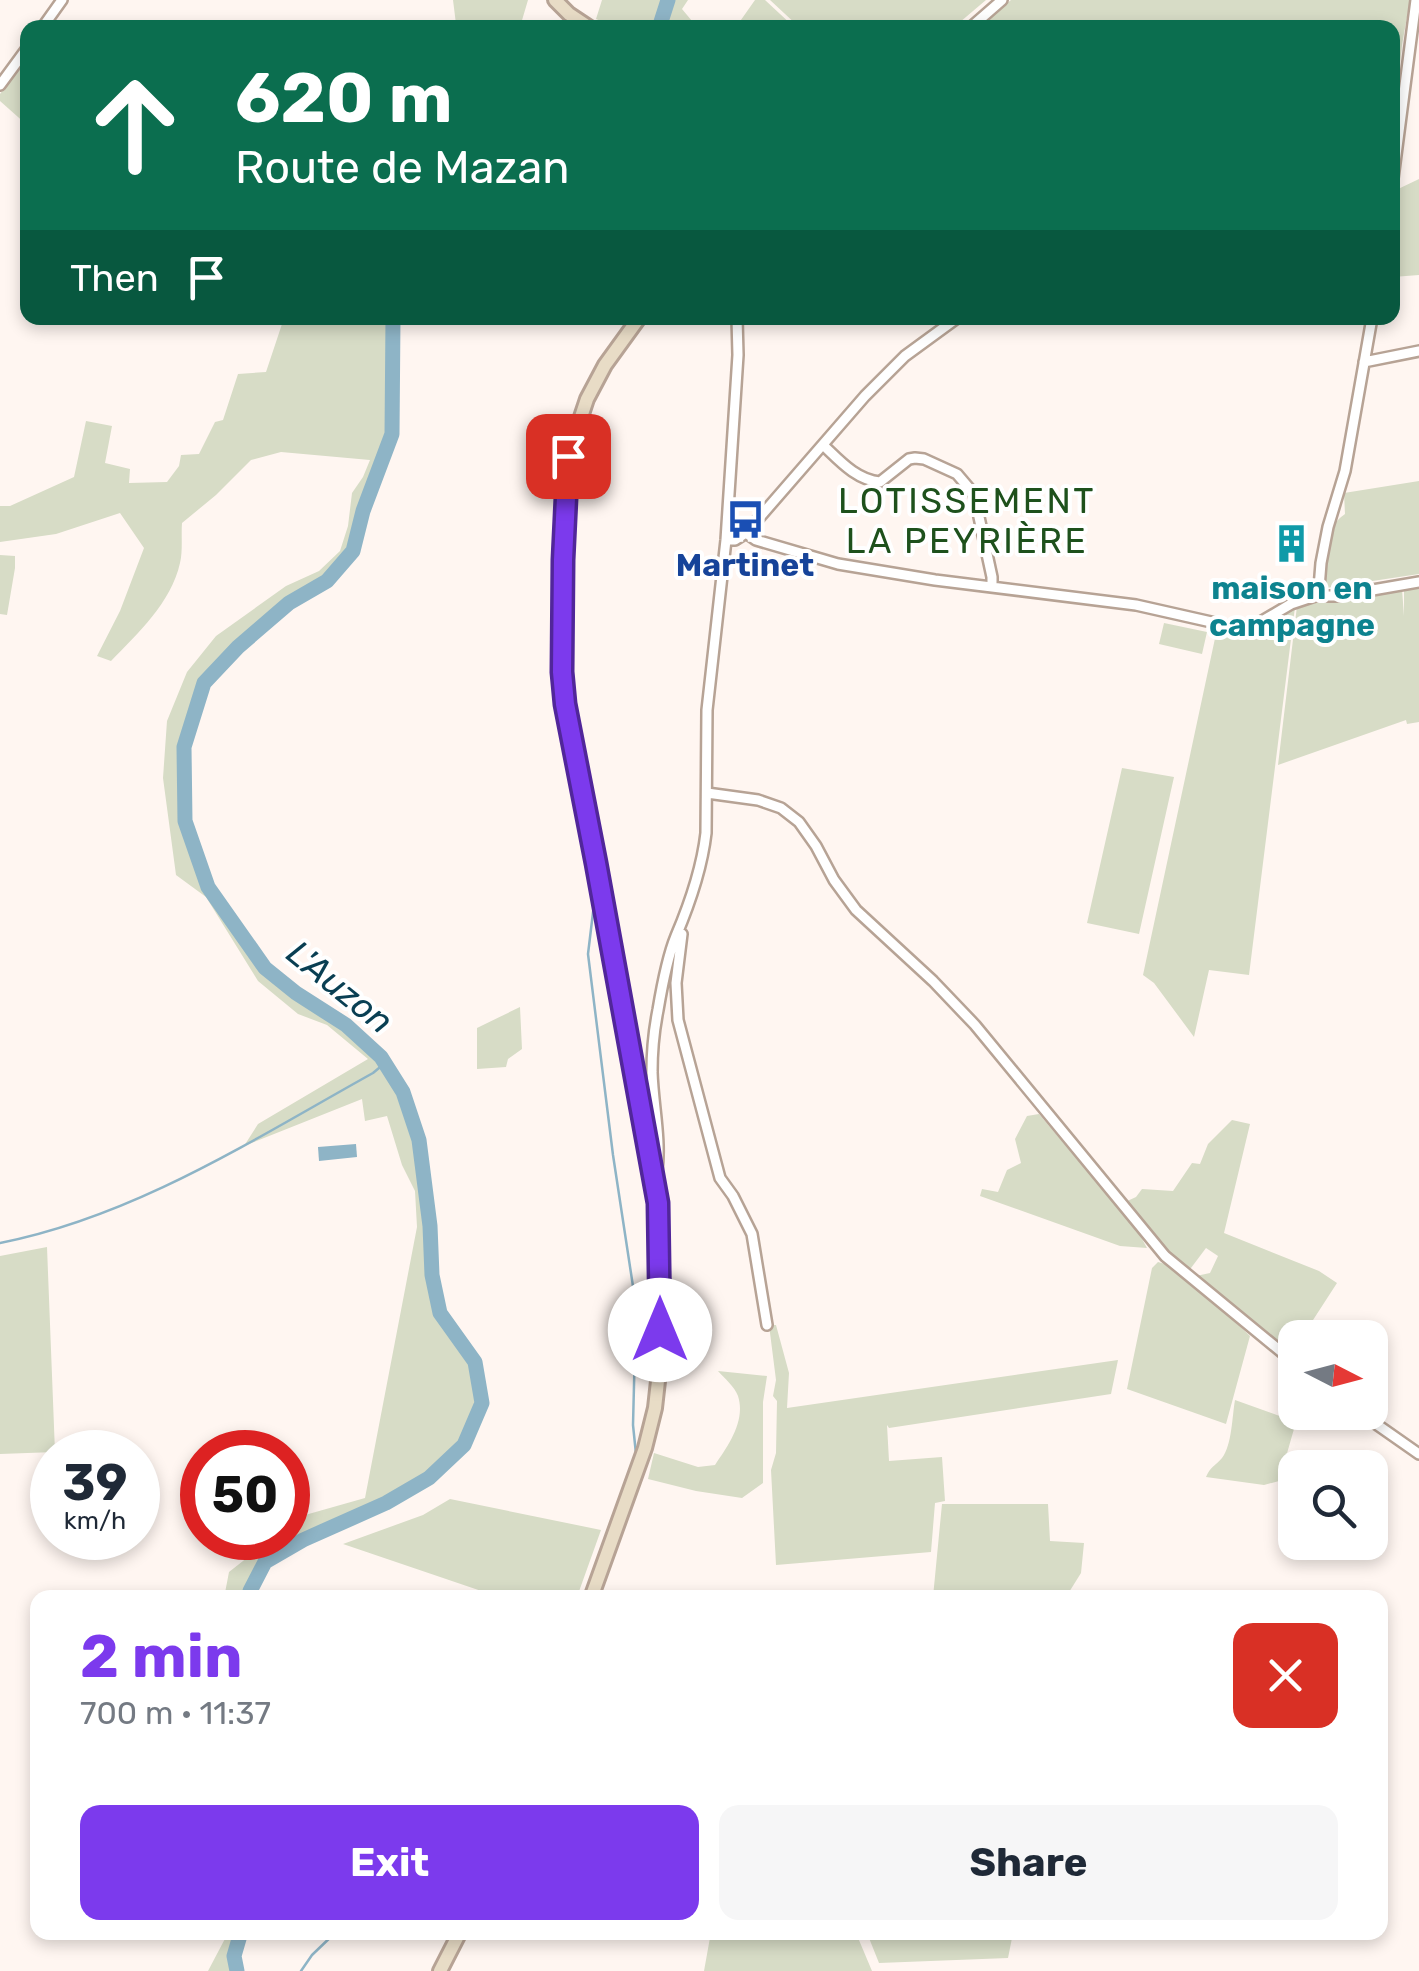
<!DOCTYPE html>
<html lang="en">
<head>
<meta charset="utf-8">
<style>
	:root { --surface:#fff; --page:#f6f6f7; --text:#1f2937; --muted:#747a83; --accent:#7c3aed }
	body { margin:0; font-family:Rubik,sans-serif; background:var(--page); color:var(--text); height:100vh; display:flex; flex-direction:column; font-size:38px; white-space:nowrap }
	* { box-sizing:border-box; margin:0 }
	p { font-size:32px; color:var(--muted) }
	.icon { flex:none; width:55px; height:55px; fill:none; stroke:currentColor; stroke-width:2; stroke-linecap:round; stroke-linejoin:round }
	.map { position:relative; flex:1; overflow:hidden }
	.sheet { position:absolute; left:30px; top:1590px; width:1358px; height:350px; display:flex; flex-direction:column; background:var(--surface); border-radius:20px; box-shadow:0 5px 15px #0003 }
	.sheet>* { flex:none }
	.guide { position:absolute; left:20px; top:20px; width:1380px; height:305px; border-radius:20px; box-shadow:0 5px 15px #0003; background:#0b6e4f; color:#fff; overflow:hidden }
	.needle { width:65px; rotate:96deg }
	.controls { position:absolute; left:1278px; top:1320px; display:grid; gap:20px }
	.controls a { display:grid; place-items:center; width:110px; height:110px; border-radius:20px; background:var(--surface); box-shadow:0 5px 15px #0003; font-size:50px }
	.speed { position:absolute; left:30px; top:1430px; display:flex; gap:20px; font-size:50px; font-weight:700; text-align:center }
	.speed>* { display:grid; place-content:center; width:130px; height:130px; border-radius:50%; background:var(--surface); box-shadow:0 5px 15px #0003; line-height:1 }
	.speed small { font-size:25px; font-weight:400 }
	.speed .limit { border:15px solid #d22; background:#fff; color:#111 }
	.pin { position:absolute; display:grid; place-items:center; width:85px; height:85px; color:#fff; margin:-42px; border-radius:20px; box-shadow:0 5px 15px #0006 }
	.me { position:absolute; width:110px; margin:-55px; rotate:0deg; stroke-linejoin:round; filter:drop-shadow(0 0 8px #0008) }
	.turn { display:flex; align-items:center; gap:35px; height:210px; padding:0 50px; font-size:45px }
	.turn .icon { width:130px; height:130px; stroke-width:2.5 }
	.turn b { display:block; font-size:70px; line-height:85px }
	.then { display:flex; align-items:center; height:95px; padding:0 50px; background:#0003; gap:20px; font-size:38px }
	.round { display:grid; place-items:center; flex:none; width:105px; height:105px; border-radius:20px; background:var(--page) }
	.summary { display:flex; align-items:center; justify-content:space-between; height:170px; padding:0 50px }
	h1 { font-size:60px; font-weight:700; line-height:75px; color:var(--accent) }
	.cta { display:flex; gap:20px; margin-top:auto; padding:20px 50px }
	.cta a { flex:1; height:115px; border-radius:20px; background:var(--accent); color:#fff; font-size:40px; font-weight:700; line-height:115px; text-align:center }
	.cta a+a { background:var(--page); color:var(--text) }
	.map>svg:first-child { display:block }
</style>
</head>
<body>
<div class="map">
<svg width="1419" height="1971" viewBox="0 0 1419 1971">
	<rect width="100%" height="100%" fill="#fff6f1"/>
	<!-- green -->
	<path fill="#d7dcc6" d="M453 0H528L520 27H450L456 24Z
		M602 0H688L682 9 697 27H615L596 19Z
		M755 0H765L794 27H736Z
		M770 0H986L953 28 799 27Z
		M1011 0H1410L1402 45 1393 127 1392 28 978 27Z
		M27 57 28 58 27 125 0 101V94Z
		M1419 179V275L1393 277 1396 190Z
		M284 318H389V435L360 509 348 550 325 578 285 602 235 646 201 682 180 747 182 821 206 889 263 970 293 994 343 1027 379 1059 399 1095 416 1141 427 1228 428 1275 437 1313 471 1362 477 1402 461 1443 428 1477 385 1502 300 1539 264 1561 248 1590 250 1597 224 1598 229 1572 272 1538H288V1525L298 1517 365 1498 417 1227 415 1191 402 1165 387 1116 365 1121 362 1099 244 1146 258 1124 368 1059 327 1025 298 1014 258 981 206 897 176 875 163 778 167 721 187 672 216 636 286 586 319 571 340 551 348 526 352 493 363 477 370 460 281 452 251 460 216 495 182 523C181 535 183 550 180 563 171 603 138 633 111 661L97 656 120 611 144 548 120 513 56 534 0 542V506H10L74 477 86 421 112 426 105 463 130 469 129 483 167 482 179 466 181 455 199 454 215 422 223 420 238 374 266 372Z
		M1419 481V574L1326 588C1321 575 1327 540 1333 527 1335 522 1341 517 1345 514L1344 493Z
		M0 555 15 556V568L7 615 0 614Z
		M1419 586V722L1407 724 1406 720 1278 765 1297 606 1402 589 1404 616V588Z
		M1295 607 1249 975 1209 970 1194 1037 1154 983 1143 975 1217 629C1254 632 1264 626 1295 607Z
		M1164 623 1207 632 1202 654 1159 644Z
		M1122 768 1174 777 1139 934 1087 923Z
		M520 1007 522 1049 508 1059 506 1067 477 1069V1028Z
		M1039 1114 1137 1230 1147 1248 1120 1246 980 1196 982 1189 998 1192 1007 1170 1021 1163 1015 1139 1027 1116Z
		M1232 1120 1250 1124 1224 1233 1319 1271 1337 1283 1302 1337 1295 1338V1349L1291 1355 1196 1276 1210 1273 1218 1256 1206 1248 1188 1272 1123 1203 1136 1197 1142 1189 1173 1191 1192 1163 1200 1164 1208 1144Z
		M47 1247 55 1452 0 1454V1256Z
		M1158 1262 1165 1264 1209 1297 1250 1336 1226 1424 1127 1389 1152 1268Z
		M769 1325H776L789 1373 787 1408 1118 1360 1111 1394 889 1428 887 1425 889 1461 942 1457 945 1501 935 1503 931 1552 776 1565 771 1470 776 1453 777 1401 773 1396 776 1380Z
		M718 1371 767 1376 763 1402V1483L742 1498 696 1491 648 1479 654 1453 698 1467 715 1465C728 1446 746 1421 738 1396 735 1387 724 1378 718 1371Z
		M1235 1400 1296 1422 1279 1481 1264 1485 1206 1477C1210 1467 1215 1466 1222 1458 1232 1445 1232 1417 1235 1400Z
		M450 1499 601 1530 577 1597H499L343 1544 423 1515Z
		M942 1504H1048L1050 1541 1084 1543 1081 1573 1066 1597H933Z
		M711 1932 856 1933 872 1971H704Z
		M228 1933H239L232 1956 235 1971H208Z
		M867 1933H1013L1008 1958 879 1963Z"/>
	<!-- water -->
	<path fill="#8eb4c6" d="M356 1144 357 1157 319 1161 318 1147Z"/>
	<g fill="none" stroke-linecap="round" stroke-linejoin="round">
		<!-- stream -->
		<path stroke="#8eb4c6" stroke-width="2.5" d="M595 896 588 954 613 1155 636 1306 633 1425 636 1454
			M0 1243C136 1216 254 1139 373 1073L385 1063
			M301 1971 312 1955 336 1932"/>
		<!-- river -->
		<path stroke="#8eb4c6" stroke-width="15" d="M659 28 668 0
			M252 1598 250 1591 265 1562 303 1540 386 1503 429 1478 464 1445 482 1403 475 1362 440 1313 432 1275 430 1226 419 1140 403 1092 381 1057 346 1025 296 993 265 968 208 887 185 821 184 747 204 683 238 647 289 603 327 581 353 551 363 511 392 434 393 318
			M237 1971 234 1956 241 1932"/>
		<defs>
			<path id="street" d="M42 28 62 0
				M970 28 1002 0
				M0 85 28 47
				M1392 186 1416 0
				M1364 362 1419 351
				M823 445C839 460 856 480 880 482L909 459 915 458 924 459 957 474 974 494 992 577V586
				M746 533 756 540 838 564 935 580 1136 605 1229 626 1257 624 1291 604 1315 596H1338L1419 582
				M726 540H735L746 533 865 396 905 356 957 318
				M1315 596 1319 588 1321 563 1328 527 1345 471 1372 318
				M707 793 758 800 781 808 799 822 816 846 834 880 856 910 933 981 975 1025 1165 1256 1295 1363
				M682 934 676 983 678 1020 720 1178 733 1196 752 1234 767 1325
				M657 1171C661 1138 653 1105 652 1072 652 1051 654 1030 658 1010 662 986 667 958 676 936 690 903 702 868 706 833L707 710 726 540 738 355 737 318
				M1359 1412 1419 1454"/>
			<path id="secondary" d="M555 0 569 14 590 28
				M591 1598 645 1448 655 1408 660 1363V1297L659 1226 655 1184 565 704 562 672 565 502 568 456 587 399 605 365 639 318
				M440 1971 460 1932"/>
		</defs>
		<!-- street casing -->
		<use href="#street" stroke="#b7a395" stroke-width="14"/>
		<!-- secondary casing -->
		<use href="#secondary" stroke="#b7a395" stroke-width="18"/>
		<!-- street -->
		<use href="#street" stroke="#fff" stroke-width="9"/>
		<!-- secondary -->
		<use href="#secondary" stroke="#e8dcc6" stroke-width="12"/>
	</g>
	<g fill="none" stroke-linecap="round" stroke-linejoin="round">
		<defs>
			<path id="route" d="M568 456 563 560 562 672 565 704 596 863 658 1203 660 1330"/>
		</defs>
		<!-- route casing -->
		<use href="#route" stroke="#51269a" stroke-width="25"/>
		<!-- route -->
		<use href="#route" stroke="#7c3aed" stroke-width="18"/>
	</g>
	<!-- icons -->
	<defs>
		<symbol id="bus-bare" viewBox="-9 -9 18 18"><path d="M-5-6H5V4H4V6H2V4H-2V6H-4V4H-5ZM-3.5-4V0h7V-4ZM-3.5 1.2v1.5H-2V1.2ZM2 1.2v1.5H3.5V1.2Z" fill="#1a4fb4" stroke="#fff" stroke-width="2.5" paint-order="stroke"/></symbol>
		<symbol id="building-bare" viewBox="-9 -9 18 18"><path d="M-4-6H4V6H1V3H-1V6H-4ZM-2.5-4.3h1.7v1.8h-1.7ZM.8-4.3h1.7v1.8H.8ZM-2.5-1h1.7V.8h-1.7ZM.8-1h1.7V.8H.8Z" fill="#0f9aa8" stroke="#fff" stroke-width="2.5" paint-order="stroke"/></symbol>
	</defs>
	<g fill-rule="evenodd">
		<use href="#bus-bare" x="718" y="492" width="55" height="55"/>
		<use href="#building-bare" x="1264" y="516" width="55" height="55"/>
	</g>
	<g text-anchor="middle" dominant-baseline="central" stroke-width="8" stroke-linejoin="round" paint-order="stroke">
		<!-- transit labels -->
		<g font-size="32" font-weight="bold" fill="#164399" stroke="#fff">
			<text x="745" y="565">Martinet</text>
		</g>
		<!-- culture labels -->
		<g font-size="32" font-weight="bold" fill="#0d838f" stroke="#fff">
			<text x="1292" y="588">maison en<tspan x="1292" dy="37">campagne</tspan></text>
		</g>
		<!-- neighbourhood labels -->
		<g font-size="35" letter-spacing="2.5" fill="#1e511c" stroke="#fff">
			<text x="967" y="501">LOTISSEMENT<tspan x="967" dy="40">LA PEYRIÈRE</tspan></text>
		</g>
		<!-- water labels -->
		<g font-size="35" font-style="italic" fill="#093f53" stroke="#fff">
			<text transform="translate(340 987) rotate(39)">L'Auzon</text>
		</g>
	</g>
</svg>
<div class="controls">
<a><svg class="needle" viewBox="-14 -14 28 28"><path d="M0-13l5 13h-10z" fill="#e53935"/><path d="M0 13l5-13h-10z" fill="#747a83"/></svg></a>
<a><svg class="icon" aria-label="search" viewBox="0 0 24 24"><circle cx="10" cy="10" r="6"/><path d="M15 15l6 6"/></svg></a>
</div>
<div class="speed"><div>39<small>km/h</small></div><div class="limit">50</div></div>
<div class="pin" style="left:568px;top:456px;background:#d93025"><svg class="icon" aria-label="arrive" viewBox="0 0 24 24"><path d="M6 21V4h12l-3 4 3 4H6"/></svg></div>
<svg class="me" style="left:660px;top:1330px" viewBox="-20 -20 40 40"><circle r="19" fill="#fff"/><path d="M0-13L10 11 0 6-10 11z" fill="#7c3aed"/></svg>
<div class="guide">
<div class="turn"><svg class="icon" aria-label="ahead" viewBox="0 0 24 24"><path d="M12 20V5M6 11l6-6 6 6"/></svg><div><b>620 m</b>Route de Mazan</div></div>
<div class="then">Then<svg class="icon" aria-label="arrive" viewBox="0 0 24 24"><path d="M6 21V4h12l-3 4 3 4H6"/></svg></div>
</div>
<section class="sheet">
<div class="summary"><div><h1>2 min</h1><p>700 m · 11:37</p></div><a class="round" style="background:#d93025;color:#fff"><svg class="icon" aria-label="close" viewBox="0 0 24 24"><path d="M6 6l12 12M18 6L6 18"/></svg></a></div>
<div class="cta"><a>Exit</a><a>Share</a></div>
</section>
</div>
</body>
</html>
